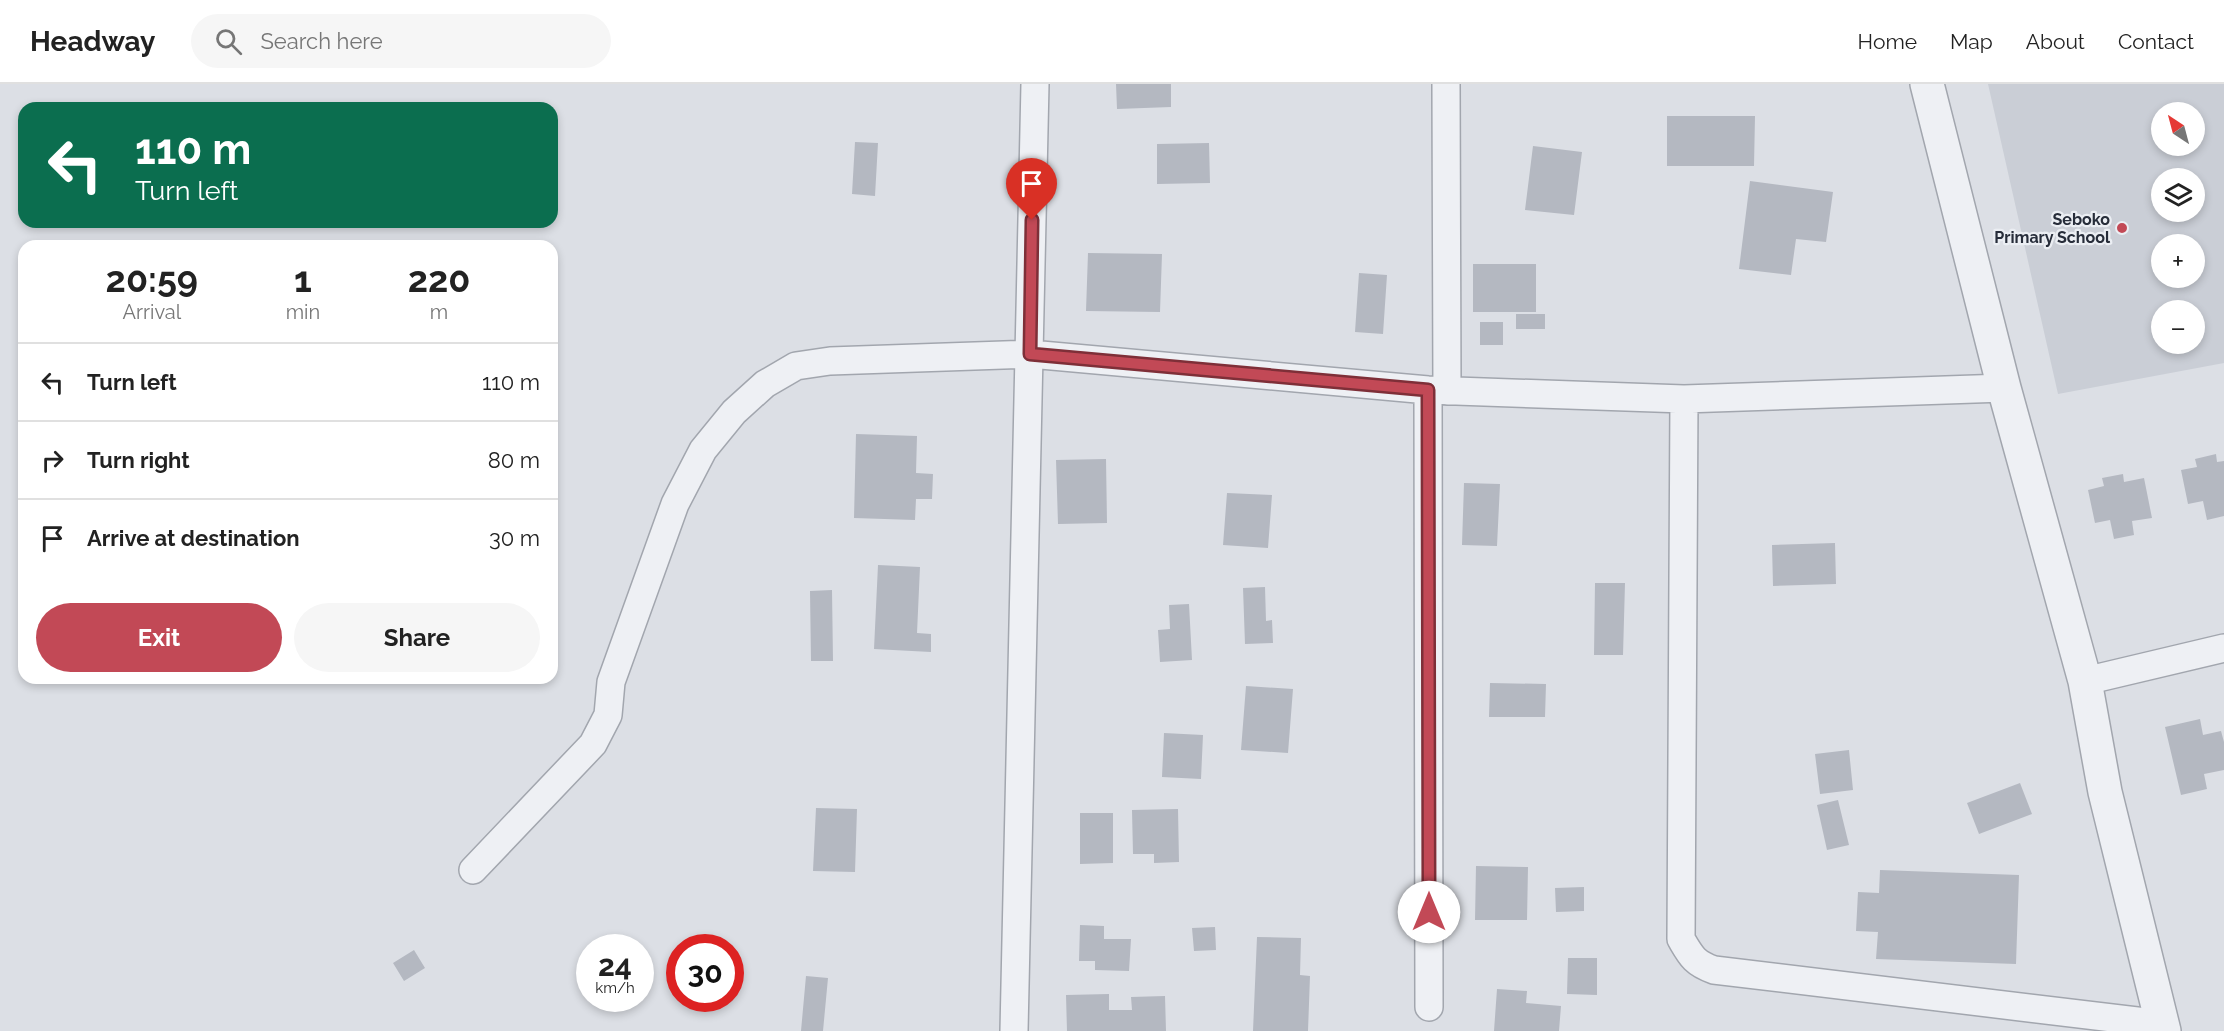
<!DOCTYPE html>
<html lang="en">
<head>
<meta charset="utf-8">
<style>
	:root { --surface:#fff; --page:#f6f6f6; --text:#222; --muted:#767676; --line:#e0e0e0; --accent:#c24956 }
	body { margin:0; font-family:Raleway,sans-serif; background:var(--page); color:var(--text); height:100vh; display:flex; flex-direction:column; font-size:22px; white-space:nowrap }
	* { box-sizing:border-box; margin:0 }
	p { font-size:20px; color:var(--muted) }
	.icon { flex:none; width:33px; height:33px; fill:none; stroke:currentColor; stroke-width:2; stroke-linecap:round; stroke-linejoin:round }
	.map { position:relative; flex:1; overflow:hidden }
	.sheet { position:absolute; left:18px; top:156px; width:540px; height:444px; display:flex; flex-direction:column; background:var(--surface); border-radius:18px; box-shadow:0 3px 9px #0003 }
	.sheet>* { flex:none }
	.hud { position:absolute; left:18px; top:18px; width:540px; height:126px; border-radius:18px; box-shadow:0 3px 9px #0003; background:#0b6e4f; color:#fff; overflow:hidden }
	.needle { width:39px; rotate:324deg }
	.buttons { position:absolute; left:2151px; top:18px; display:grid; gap:12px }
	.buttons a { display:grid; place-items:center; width:54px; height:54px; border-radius:50%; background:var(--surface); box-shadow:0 3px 9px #0003; font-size:30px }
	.speed { position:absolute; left:576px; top:850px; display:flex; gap:12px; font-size:30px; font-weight:700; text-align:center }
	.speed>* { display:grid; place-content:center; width:78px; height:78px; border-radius:50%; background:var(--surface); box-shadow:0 3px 9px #0003; line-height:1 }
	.speed small { font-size:15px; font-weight:400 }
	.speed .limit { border:9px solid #d22; background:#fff; color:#111 }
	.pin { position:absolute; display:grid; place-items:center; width:51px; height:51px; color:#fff; margin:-62px -26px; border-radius:50% 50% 50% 0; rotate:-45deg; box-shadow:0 0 6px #0007 }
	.pin .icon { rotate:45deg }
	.me { position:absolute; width:66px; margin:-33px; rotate:0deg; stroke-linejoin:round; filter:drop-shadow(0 0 4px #0008) }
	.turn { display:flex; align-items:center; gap:21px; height:126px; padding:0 18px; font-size:27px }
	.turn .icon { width:78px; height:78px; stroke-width:2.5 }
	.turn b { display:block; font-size:42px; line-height:51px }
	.eta { display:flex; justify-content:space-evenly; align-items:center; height:102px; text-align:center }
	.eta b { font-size:36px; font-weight:700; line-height:42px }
	.action { display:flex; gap:12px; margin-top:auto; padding:12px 18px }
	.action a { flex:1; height:69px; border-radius:36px; background:var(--accent); color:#fff; font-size:24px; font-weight:700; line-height:69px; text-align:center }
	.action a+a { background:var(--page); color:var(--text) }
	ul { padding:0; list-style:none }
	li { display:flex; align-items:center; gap:18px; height:78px; padding:0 18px; border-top:2px solid var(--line) }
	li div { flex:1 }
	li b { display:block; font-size:22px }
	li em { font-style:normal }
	header { display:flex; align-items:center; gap:36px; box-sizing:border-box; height:84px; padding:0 30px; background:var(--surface); border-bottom:2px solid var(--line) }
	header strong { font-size:28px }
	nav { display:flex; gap:33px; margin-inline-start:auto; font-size:21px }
	.search { width:420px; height:54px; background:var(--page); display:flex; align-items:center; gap:15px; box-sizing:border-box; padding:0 21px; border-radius:33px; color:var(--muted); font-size:22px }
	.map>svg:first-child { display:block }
</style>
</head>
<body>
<header>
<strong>Headway</strong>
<div class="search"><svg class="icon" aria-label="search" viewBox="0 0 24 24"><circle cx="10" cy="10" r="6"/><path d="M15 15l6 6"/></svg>Search here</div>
<nav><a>Home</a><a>Map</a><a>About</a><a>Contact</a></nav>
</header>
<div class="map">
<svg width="2224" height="947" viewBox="0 0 2224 947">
	<rect width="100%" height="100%" fill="#dcdfe5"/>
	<!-- built -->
	<path fill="#caced6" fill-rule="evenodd" d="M1988 0H2224V279L2058 310ZM2162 28H2194V62H2162ZM2162 94H2194V128H2162ZM2162 160H2194V194H2162ZM2162 226H2194V260H2162Z"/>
	<!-- building -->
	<path fill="#b4b8c1" d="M1116 0H1171V23L1117 25Z
		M1667 32H1755L1754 82H1667Z
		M855 58 878 59 875 112 852 110Z
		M1209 59 1210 99 1157 100V60Z
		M1533 62 1582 68 1574 131 1525 126Z
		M1750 97 1833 108 1826 158 1796 155 1791 191 1739 185Z
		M1088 169 1162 170 1160 228 1086 227Z
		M1473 180H1536V228H1473Z
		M1359 189 1387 191 1383 250 1355 248Z
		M1516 230H1545V245H1516Z
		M1480 238H1503V261H1480Z
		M856 350 917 352 916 389 933 390 932 415H916L915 436 854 434Z
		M2216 370 2217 378 2224 377V432L2207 436 2203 417 2188 420 2181 386 2197 383 2195 375Z
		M1106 375 1107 439 1058 440 1056 376Z
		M2123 390 2124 398 2144 394 2152 434 2132 437 2134 451 2114 455 2110 436 2095 439 2088 406 2104 402 2102 394Z
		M1464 399 1500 400 1497 462 1462 461Z
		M1227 409 1272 411 1268 464 1223 461Z
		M1835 459 1836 500 1773 502 1772 461Z
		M878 481 920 483 917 549 931 550V568L874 565Z
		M1595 499H1625L1623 571H1594Z
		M1265 503 1266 537 1272 536 1273 559 1245 560 1243 504Z
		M832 506 833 577H811L810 507Z
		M1189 520 1192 576 1160 578 1158 546 1170 545 1169 521Z
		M1490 599 1546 600 1545 633H1489Z
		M1246 602 1293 605 1288 669 1241 666Z
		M2200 635 2203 651 2221 647 2224 658V686L2204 690 2207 705 2181 711 2165 643Z
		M1164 649 1203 651 1201 695 1162 693Z
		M1849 666 1853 706 1820 710 1815 670Z
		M2020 699 2032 730 1979 750 1967 719Z
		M1838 716 1849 761 1827 766 1817 721Z
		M816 724 857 725 855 788 813 787Z
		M1178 725 1179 778 1154 779V770H1133L1132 726Z
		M1080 729H1113V779L1080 780Z
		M1476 782 1528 783 1527 836H1475Z
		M1880 786 2019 791 2016 880 1876 875 1878 848 1856 847 1858 808 1879 809Z
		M1584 803V827L1556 828 1555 804Z
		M1080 841 1104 842V855H1131L1129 887 1095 886V877H1079Z
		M1215 843 1216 866 1194 867 1192 844Z
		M1257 853 1301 854 1300 891 1310 892 1308 947H1253Z
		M414 866 425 884 404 897 393 879Z
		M1568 874H1597V911L1567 910Z
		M806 892 828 894 823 947H801Z
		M1497 905 1527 907 1526 919 1561 922 1559 947H1494Z
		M1109 910V926H1132L1131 913 1165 912 1166 947H1067L1066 911Z"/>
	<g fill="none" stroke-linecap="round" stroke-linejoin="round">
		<defs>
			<path id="minor" d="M1446 0 1447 307
				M1428 306 1429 923
				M1684 315 1681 855C1691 872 1694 879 1714 886L2162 940
				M2085 597 2224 564
				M473 786 593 660 608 631 611 598 675 420 703 366 734 328 765 300 796 282 830 277 1030 270 1428 306 1684 315 2004 304
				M1014 947 1035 0"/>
			<path id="tertiary" d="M1927 0 2004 304 2085 597 2105 708 2164 947"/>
		</defs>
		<!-- minor casing -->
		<use href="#minor" stroke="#a2a6ae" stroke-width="30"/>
		<!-- tertiary casing -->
		<use href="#tertiary" stroke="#a2a6ae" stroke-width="36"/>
		<!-- minor -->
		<use href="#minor" stroke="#eef0f4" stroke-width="27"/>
		<!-- tertiary -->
		<use href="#tertiary" stroke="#eef0f4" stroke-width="33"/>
	</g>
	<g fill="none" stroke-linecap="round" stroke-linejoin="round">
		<defs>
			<path id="route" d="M1032 136 1030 270 1428 306 1429 828"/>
		</defs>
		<!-- route casing -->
		<use href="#route" stroke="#7e2f38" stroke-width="15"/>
		<!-- route -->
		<use href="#route" stroke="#c24956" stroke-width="10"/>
	</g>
	<!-- markers -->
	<circle fill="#c24956" stroke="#ebeef3" stroke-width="2" cx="2122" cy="144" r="6"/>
	<g text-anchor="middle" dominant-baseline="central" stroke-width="4.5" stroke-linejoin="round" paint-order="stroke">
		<!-- poi labels -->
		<g font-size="16" font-weight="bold" fill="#272d3a" stroke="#ebeef3" text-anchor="end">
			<text x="2110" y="135">Seboko<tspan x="2110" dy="18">Primary School</tspan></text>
		</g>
	</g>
</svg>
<div class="buttons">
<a><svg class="needle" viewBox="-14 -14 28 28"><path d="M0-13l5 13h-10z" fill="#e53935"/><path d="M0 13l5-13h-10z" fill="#767676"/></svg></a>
<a><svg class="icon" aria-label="layers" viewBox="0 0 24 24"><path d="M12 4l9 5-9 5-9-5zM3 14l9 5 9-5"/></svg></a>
<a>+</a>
<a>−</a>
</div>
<div class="speed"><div>24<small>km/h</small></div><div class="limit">30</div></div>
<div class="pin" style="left:1032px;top:136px;background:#d93025"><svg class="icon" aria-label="arrive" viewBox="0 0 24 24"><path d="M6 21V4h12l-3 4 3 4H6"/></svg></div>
<svg class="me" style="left:1429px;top:828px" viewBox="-20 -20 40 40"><circle r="19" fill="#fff"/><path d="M0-13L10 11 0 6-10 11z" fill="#c24956"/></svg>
<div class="hud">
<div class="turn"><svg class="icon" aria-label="left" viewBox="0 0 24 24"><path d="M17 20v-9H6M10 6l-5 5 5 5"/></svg><div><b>110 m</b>Turn left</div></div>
</div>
<section class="sheet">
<div class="eta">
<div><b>20:59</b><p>Arrival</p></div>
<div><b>1</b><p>min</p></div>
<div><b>220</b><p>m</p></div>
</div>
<ul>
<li><svg class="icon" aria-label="left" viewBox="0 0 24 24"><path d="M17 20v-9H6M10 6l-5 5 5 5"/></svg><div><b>Turn left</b></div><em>110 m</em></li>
<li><svg class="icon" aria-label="right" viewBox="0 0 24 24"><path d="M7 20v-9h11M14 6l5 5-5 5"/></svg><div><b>Turn right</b></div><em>80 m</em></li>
<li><svg class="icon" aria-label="arrive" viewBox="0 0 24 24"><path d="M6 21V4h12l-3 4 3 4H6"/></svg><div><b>Arrive at destination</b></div><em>30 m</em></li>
</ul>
<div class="action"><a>Exit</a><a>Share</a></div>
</section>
</div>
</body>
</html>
